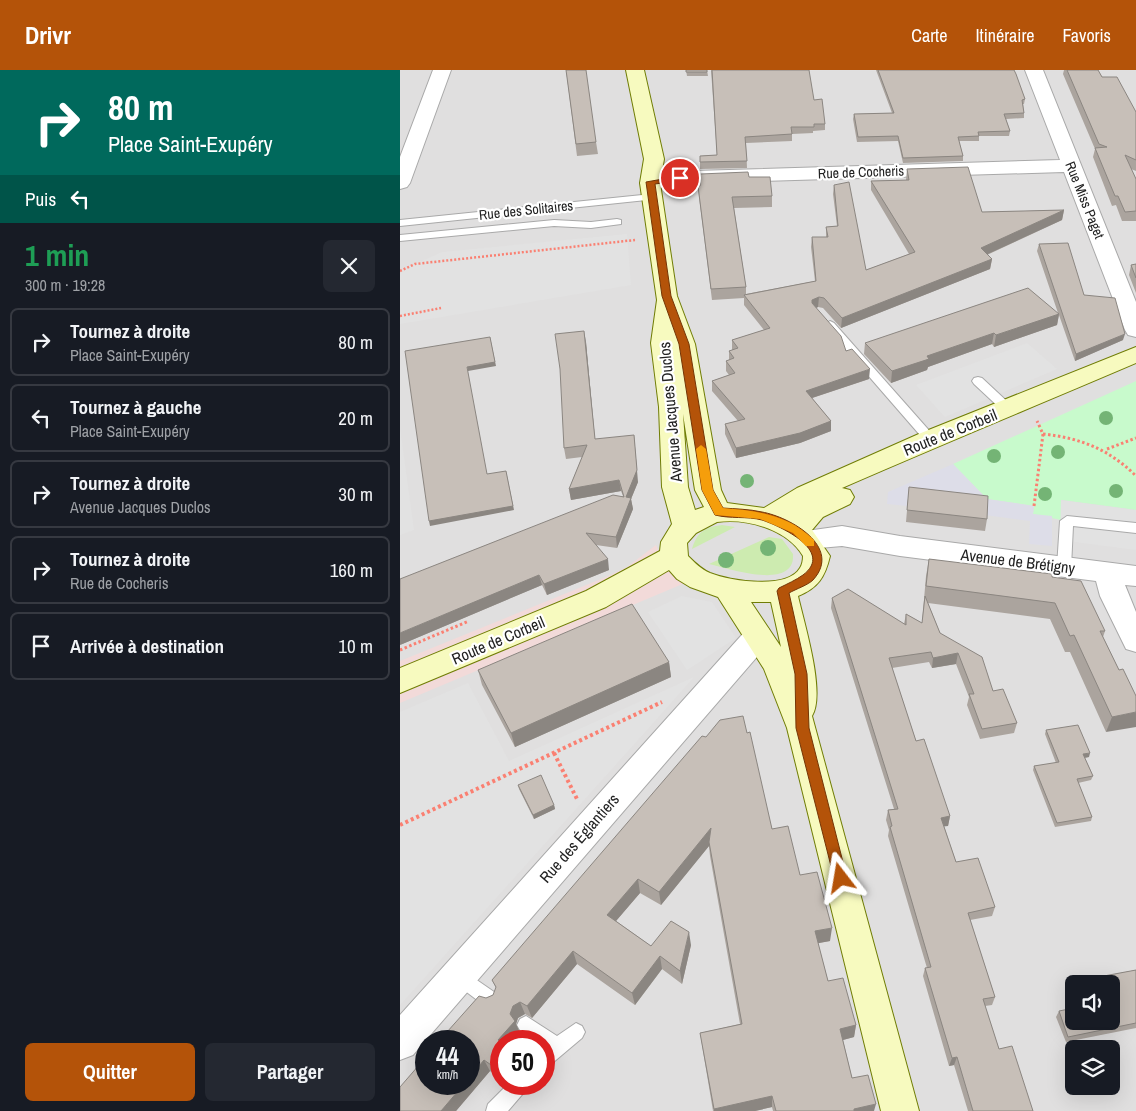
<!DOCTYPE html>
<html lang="fr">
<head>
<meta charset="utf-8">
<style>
	:root { --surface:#171b24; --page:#242831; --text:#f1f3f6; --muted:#9ea1a6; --line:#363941; --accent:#b45309 }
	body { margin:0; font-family:"Archivo Narrow",sans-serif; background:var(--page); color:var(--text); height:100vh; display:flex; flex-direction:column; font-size:19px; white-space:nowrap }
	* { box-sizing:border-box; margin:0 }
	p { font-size:16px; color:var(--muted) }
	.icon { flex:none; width:28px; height:28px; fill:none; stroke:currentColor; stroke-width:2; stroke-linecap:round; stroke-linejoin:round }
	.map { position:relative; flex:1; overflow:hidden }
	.side { display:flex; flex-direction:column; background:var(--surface); width:400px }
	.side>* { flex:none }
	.guide { background:#00695c; color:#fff; overflow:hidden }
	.controls { position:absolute; left:665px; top:905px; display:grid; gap:10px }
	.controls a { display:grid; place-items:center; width:55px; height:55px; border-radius:8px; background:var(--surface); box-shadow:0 5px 20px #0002; font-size:25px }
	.speed { position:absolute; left:15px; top:960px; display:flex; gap:10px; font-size:25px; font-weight:700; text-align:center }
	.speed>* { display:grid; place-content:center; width:65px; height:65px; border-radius:50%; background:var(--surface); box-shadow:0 5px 20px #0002; line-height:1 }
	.speed small { font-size:12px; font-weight:400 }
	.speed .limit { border:8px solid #d22; background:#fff; color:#111 }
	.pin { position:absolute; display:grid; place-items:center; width:42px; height:42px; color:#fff; margin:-21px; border:2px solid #fff; border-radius:50%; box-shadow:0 1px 5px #0007 }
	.me { position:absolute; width:55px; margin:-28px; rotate:346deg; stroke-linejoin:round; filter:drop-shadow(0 0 4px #0008) }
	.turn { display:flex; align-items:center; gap:18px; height:105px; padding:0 25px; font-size:22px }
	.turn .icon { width:65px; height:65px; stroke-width:2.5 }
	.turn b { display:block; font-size:35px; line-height:42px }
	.then { display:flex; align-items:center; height:48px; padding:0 25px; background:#0003; gap:10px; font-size:19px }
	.round { display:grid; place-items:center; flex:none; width:52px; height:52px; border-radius:8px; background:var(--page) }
	.overview { display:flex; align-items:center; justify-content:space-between; height:85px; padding:0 25px }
	h1 { font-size:30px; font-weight:700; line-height:38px; color:#1e9e55 }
	.cta { display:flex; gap:10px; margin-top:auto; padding:10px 25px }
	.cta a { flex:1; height:58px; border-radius:8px; background:var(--accent); color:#fff; font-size:20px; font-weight:700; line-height:58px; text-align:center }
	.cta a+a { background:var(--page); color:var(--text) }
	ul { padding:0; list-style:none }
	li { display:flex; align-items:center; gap:15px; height:68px; margin:0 10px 8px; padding:0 15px; border:2px solid var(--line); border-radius:8px }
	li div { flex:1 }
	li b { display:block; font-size:19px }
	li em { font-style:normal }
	header { display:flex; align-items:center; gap:30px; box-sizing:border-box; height:70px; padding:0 25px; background:var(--accent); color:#fff }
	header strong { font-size:24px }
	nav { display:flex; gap:28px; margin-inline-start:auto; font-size:18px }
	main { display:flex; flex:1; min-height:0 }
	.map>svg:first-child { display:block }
</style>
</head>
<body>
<header>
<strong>Drivr</strong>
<nav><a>Carte</a><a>Itinéraire</a><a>Favoris</a></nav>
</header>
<main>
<section class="side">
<div class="guide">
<div class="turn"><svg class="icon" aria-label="right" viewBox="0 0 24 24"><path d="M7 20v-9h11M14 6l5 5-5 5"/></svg><div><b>80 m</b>Place Saint-Exupéry</div></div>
<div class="then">Puis<svg class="icon" aria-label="left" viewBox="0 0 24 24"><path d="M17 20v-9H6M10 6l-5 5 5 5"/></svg></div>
</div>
<div class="overview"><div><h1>1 min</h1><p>300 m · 19:28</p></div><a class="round"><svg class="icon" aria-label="close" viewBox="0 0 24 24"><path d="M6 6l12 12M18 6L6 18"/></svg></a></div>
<ul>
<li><svg class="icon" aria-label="right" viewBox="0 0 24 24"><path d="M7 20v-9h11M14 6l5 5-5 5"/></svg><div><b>Tournez à droite</b><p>Place Saint-Exupéry</p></div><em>80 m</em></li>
<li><svg class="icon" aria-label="left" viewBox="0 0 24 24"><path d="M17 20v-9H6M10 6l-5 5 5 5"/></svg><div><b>Tournez à gauche</b><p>Place Saint-Exupéry</p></div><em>20 m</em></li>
<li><svg class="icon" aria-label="right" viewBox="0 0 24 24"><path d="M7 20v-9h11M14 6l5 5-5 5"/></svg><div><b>Tournez à droite</b><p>Avenue Jacques Duclos</p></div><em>30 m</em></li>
<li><svg class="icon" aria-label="right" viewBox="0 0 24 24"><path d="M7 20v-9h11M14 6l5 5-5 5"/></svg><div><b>Tournez à droite</b><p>Rue de Cocheris</p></div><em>160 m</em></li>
<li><svg class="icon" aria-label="arrive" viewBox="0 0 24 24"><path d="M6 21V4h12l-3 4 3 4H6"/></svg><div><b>Arrivée à destination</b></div><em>10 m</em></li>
</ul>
<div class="cta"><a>Quitter</a><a>Partager</a></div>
</section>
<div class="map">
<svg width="736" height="1041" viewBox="0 0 736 1041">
	<rect width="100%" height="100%" fill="#f2efe9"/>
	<!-- residential -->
	<path fill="#e0dfdf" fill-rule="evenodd" d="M0 0H736V1041H0ZM674 914H711V951H674ZM26 971H69V1014H26ZM101 971H144V1014H101ZM674 979H711V1016H674Z"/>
	<!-- commercial -->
	<path fill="#f2dad9" d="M256 475 261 487 285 513 0 633V591L206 507 227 497Z"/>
	<!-- grass -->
	<path fill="#cdebb0" d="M322 455 335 457 292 479C297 462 305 457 322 455Z
		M369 467 382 469 393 484C396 522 327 498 309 494Z"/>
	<!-- park -->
	<path fill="#c8facc" d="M736 311V440L661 430V450L633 444 634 436 587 429 553 394Z"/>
	<!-- parking -->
	<path fill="#e2e2e2" d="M227 164 231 215 0 254V201L42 182Z
		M627 273 657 299 545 347 516 315Z
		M0 358 14 460 0 465Z
		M661 430 736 440V480L660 470Z
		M282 526 312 532 336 568 287 600 248 542Z
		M294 607 254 652 0 935V642L68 613 109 691Z"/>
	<!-- plaza -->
	<path fill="#dddde8" d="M553 394 587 429 634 436 633 444 652 446V476L629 474 630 451 585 445 508 430 507 436 487 434 488 422Z"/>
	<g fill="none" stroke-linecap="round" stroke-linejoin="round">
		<defs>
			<path id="service" d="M252 124 256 125V129L0 156V150Z
				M217 149 221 150V154L191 158 154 156 0 171V165L154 150 191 152Z
				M430 251 434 253 534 366 536 369 534 372H526L426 257 424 255Z
				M578 307 582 308 612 336 614 339 612 342H604L574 314 572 311 574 308Z
				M667 446 736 453V463L673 456 671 497 664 502 657 497 660 451Z
				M58 897 97 924 100 930 97 936 91 939 85 936 52 911 49 905 52 899Z
				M126 946 157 966 176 953 182 956 185 962 182 968 150 995 144 998V971C132 971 122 966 117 955L120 949Z
				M108 1014H129L126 1020 108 1041H86L88 1034Z"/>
			<path id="minor" d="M33 0H51L10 113 7 117 0 119V87Z
				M625 0H643L736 232V267L728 265 725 260 664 102 294 113 250 119 243 117 240 113 243 109 250 107 294 101 660 90Z
				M442 456 500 466 736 496V516L725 515 736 542V582L726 579 700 526 696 511 500 486 442 476 408 479 399 476 395 469 399 462Z
				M358 555 368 558 372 566 368 574 13 985 0 990V945L348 558Z"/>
			<path id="secondary" d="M226 0H244L264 89 260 113 277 226 295 274 321 420 327 433 364 438 397 418 521 363 736 277V293C638 335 540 375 442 418L450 420 454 427 450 434 423 447 412 460 430 486C425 507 418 518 398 526 404 553 426 623 412 646L519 1041H481L387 658 364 599 318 527 290 517 277 509 269 500 206 537 0 623V598L186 521 260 481 261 472 272 454 262 417 259 337 251 273 257 230 240 113 244 89ZM283 344 295 420 304 437 295 440 288 417ZM317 452C347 448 387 459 403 486 403 490 402 495 400 498 387 520 330 511 310 503 301 499 295 493 288 486L287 473 296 463ZM351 532H371L381 577Z"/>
		</defs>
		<!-- service casing -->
		<use href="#service" stroke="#a9a9a9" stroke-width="2"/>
		<!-- minor casing -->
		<use href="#minor" stroke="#a9a9a9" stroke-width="2"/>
		<!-- secondary casing -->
		<use href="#secondary" stroke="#707d05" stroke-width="2"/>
		<!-- path-far2 -->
		<path stroke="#fa8072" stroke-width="2.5" stroke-dasharray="2 2" stroke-linecap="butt" d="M0 201 15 194 235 170
			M0 246 41 238"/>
		<!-- path-far1 -->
		<path stroke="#fa8072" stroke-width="3" stroke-dasharray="2.5 2.5" stroke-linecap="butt" d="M643 364C680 368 709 379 736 406
			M707 379 736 368
			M634 436 643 364 637 351
			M0 580 69 551"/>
		<!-- path -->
		<path stroke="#fa8072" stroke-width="4" stroke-dasharray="3 3" stroke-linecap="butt" d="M154 683 177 729
			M0 755 262 632"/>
		<!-- service -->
		<use href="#service" fill="#fff" fill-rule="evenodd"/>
		<!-- minor -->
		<use href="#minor" fill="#fff" fill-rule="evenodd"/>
		<!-- secondary -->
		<use href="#secondary" fill="#f7fabf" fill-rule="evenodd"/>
	</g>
	<!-- trees -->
	<g fill="#74b475">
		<circle cx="706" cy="348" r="7"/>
		<circle cx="658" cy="382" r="7"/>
		<circle cx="594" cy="386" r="7"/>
		<circle cx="347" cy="411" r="7"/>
		<circle cx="716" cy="421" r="7"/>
		<circle cx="645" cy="424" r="7"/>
		<circle cx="368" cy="478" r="8"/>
		<circle cx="326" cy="490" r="8"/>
	</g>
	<!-- wall -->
	<path fill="#aba49e" d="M166 0 196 72 198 84 177 86Z
		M286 0H307L308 6H287Z
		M311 0 414 30 425 54V60L413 61V63L392 64V71L346 73 347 98 300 99V86L317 85Z
		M476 0H614L625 29 624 34H623L624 43V48L606 49 610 61 609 66H579V71H559L563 86V91L503 93 498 71 457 72 453 49 454 44 492 43Z
		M664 0H698L702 7 736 42V101L731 99 736 109V151H722L716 135 712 136 693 87 695 79 663 4Z
		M507 99 582 142 664 140 662 150 587 185 592 189 590 199 441 258 423 238 418 237 416 238 446 281 469 309 412 328 431 351V361L400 373 336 388 325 364V354L338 351 312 321V311L329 305 326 301V291L329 290V281L332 280V270L364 260 344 235V228L312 230 299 127 298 116 349 107 372 126V137L334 138 346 217V224L415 211 411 177 412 167H426V157L437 156 433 124 434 115 466 200 509 184 471 120V111L506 110Z
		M639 174 684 225 723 270 675 291 659 245 657 255 594 277 592 274 528 297 527 300 491 313 464 284 465 273 658 243 637 181Z
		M736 194V223L729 205 731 195Z
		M186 272 195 369 238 412 231 429 233 439 217 478 196 475 209 500 147 525 142 515 0 575 223 426 221 421 171 430 169 419 182 387 166 389 164 378Z
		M509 417 587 449 585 461 506 452Z
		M529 489 652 507 705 561 703 567 719 600 736 626 706 662 670 582H665L650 549 528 533 540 563 593 621 617 653 614 663 580 669 567 635 569 627 556 594 532 598 529 592 492 598 516 671 550 746 548 756H544L556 792 595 837 592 846 570 850 595 927 592 935 585 936 599 979 633 1041H568L554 995 549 996 523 906 525 898H527L488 766 489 760 486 750 488 740 494 739 431 538 432 528 504 554 506 544 522 553 526 506Z
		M269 592 271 607 115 677 82 615 78 600Z
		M646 660 689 687 685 688 693 706 691 710 678 713 692 747 691 751 655 757 633 700 634 696 656 693 645 664Z
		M347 663 372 759 400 805 430 871 418 873 428 911 456 955 454 967 443 970 452 1008 474 1041H373L372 1037 355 1041H313L300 963 340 954 310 786 309 776 261 835 240 823 216 851 251 876 291 875 282 914 262 899 235 935 177 894 132 948 125 944 118 948 116 954 120 963 101 971 99 1008 90 1001 56 1041H0L86 928 93 925 96 918 92 910 306 667Z
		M118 715 154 735 155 739 134 749 119 719Z
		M736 900V958L666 972 656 947 659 941 711 951V914L690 913 693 908Z"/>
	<!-- shaded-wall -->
	<path fill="#8b8681" d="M664 140 662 150 579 188 581 178Z
		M592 189 590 199 441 258 442 248Z
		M419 227 418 237 412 240V243V230Z
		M659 244 657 255 594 277 596 265Z
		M184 261 186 272 196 380 195 369Z
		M594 263 592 274 528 297 527 300 491 313 492 301 527 286Z
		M725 264 723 270 675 291 676 284Z
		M90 267 96 296 68 301 67 297Z
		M470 299 469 309 406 330V321Z
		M431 351V361L400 373 336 388V378Z
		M234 365 238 412 231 429 233 439 217 478 216 467 226 427Z
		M106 401 114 440 30 456 29 451Z
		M219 410 221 421 171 430 169 419Z
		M208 489 209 500 147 525 144 514Z
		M139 505 142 515 0 575V563Z
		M558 583 556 594 532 598 533 588Z
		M269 592 271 607 115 677 111 663Z
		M736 642V657L706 662 712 647Z
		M690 683 689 687 682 688 683 684Z
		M154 735 155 739 134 749 133 745Z
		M550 746 548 756 539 757 541 748Z
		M311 758 309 772V776L261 835 259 822Z
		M238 809 240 823 210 858 207 845Z
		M432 858 430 871 414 874 415 861Z
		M289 862 291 875 282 914 280 901Z
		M173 881 177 894 132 948 127 936Z
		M260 886 262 899 235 935 232 923Z
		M120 932 125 944 118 948 116 954 120 963 112 971H101V976L98 970 113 936Z
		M456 955 454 967 439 971 440 959Z
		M557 987 554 995 549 996 552 988Z
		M101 988V1006L99 1008 94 997Z
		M84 990 90 1001 56 1041H41L64 1014H69V1008Z
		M372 1026V1037L355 1041H314V1039Z
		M476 1034 474 1041H453L454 1039Z"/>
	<!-- building -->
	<path fill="#c7bfb8" stroke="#8b8681" d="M166 0H186L196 72 176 74Z
		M286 0H307V2H286Z
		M312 0H409L414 30 422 29 425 54H414V57H391L392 64 345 67 347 91 300 92V86L317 85Z
		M478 0H614L616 4 625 29 622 30 624 43 604 44 610 61 578 62 579 66 558 67 563 86 503 88 498 66 458 67 454 44 494 43Z
		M667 0H698L702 7H717L736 42V90L725 85 736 109V141L725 142 718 126H715L695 78 707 77 699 74Z
		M568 97 582 142 664 140 581 178 592 189 442 248 424 228 419 227 412 230V233L441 266 446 281 452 279 470 299 406 321 431 351 400 363 336 378 325 354 345 349 312 311 335 303 326 291 334 288 329 281 338 278 332 270 370 258 344 225 416 211 412 167H428L426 157 438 156 434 115 449 112 466 200 515 182 471 111 509 110 507 99Z
		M348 102 349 107H370L372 126 332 127 346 217 311 219 298 116H300V104Z
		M668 173 684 225 715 228 725 264 676 284 639 174Z
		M736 194V208L731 195Z
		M628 218 659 244 596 265 594 263 527 286 529 289 492 301 465 273Z
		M184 261 195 369 234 365 237 400 226 427 231 428 216 467 186 463 208 489 144 514 139 505 0 563V509L213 425 224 427 219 410 169 419 187 375 164 378 160 299 155 264Z
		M90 267 95 292 67 297 87 404 106 401 113 436 29 451 5 281Z
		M509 417 588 426 587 449 507 440Z
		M529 489 652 504V507L681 511 705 561H700L719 600 723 599 736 626V642L712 647 674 565 670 566 655 533 526 516Z
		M448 519 506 555V544L522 553 525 526 540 563 582 587 593 621 603 619 617 653 582 659 569 624H574L558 583 533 588 531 582 489 588 516 671 524 669 550 746 541 748 556 792 578 788 595 837 568 843 595 927 583 929 599 979 612 976 633 1041H573L557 987 552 988 525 898 531 897 490 757 492 756 488 740 498 739 432 528Z
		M232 534 269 592 111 663 78 600Z
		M343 646 347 663 350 662 372 759 388 756 400 805 417 802 432 858 415 861 428 911 443 908 456 955 440 959 452 1008 468 1005 476 1034 454 1039V1041H376L372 1026 314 1039 300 963 342 954 309 772 311 758 259 822 238 809 207 845 251 876 271 851 289 862 280 901 260 886 232 923 173 881 127 936 120 932 113 936 110 944 115 951 98 970 101 972V988L94 997 84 990 69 1008V971H39L79 926 86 928 93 925 96 917 92 910 302 666 306 667 320 650Z
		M678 655 690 683 683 684 693 706 677 709 692 747 657 753 634 696 659 692 646 660Z
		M141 705 154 735 133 745 118 715Z
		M736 900V953L668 967 659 941 674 938V951H711V914H696L693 908Z
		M26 987V1014H64L41 1041H0V1017Z"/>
	<!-- route -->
	<path fill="#b45309" stroke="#753606" d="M280 106 284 108 283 110 255 114 271 226 289 274 313 420 323 438C335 439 349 439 362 442 390 447 443 477 413 510 408 515 396 519 389 523L407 604 409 658 447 808 445 812 441 814 436 812 434 808 396 658 395 604 377 521 379 518C387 514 396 510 403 505 435 481 380 456 362 450 347 446 330 449 315 445L302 420 279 274 262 226 246 112Z"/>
	<!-- slow -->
	<path fill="#f59e0b" d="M301 375 306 379 313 420 323 438C358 441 387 444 414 470V476H406L393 463 360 449 315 445 302 420 296 379Z"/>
	<g text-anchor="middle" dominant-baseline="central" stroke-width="4.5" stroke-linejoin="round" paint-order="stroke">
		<!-- far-street labels -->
		<g font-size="14" fill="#222" stroke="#fff">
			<text transform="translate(461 102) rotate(-2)">Rue de Cocheris</text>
			<text transform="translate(685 130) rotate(68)">Rue Miss Paget</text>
			<text transform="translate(126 140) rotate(-6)">Rue des Solitaires</text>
		</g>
		<!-- street labels -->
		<g font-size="16" fill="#222" stroke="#fff">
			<text transform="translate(270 342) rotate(-95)">Avenue Jacques Duclos</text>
			<text transform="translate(550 362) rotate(-22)">Route de Corbeil</text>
			<text transform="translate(618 491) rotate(7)">Avenue de Brétigny</text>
			<text transform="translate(98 570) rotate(-23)">Route de Corbeil</text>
			<text transform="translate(179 768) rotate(-49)">Rue des Églantiers</text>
		</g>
	</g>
</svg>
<div class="controls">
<a><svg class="icon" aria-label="sound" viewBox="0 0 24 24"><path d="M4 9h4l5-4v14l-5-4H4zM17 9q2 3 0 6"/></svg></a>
<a><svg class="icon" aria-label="layers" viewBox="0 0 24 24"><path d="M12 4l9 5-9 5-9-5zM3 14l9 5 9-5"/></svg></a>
</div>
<div class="speed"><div>44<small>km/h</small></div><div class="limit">50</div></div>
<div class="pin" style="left:280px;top:108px;background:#d93025"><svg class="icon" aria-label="arrive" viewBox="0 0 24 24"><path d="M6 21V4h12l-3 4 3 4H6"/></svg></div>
<svg class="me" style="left:441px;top:808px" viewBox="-20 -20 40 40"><path d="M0-17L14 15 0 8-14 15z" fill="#b45309" stroke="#fff" stroke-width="4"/></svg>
</div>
</main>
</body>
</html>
